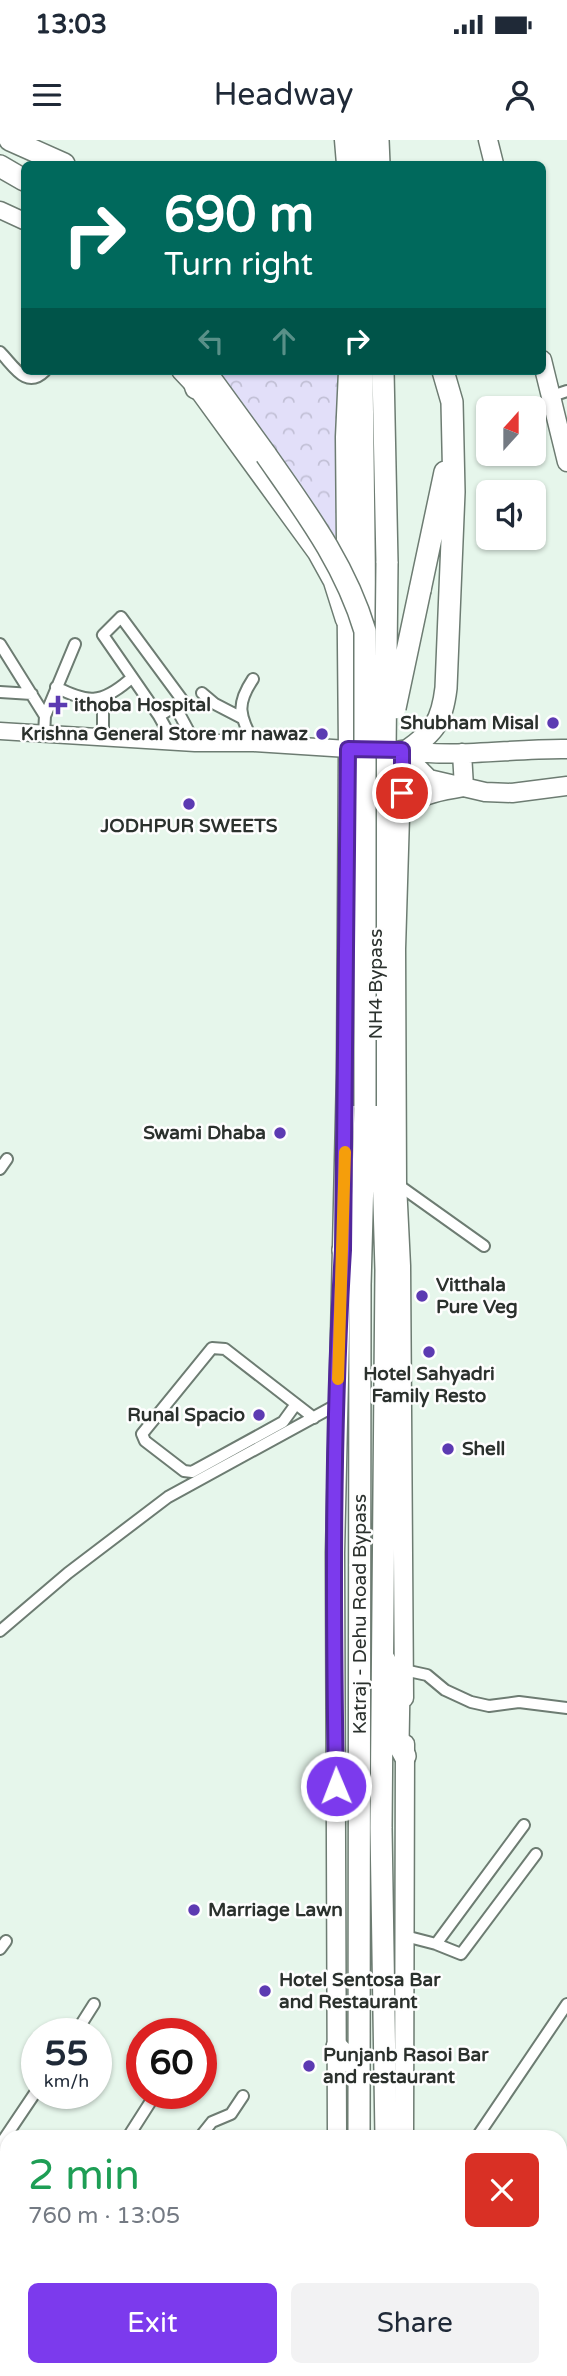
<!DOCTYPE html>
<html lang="en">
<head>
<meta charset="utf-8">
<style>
	:root { --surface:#fff; --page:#f2f2f3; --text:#1f2937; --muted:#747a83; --accent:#7c3aed }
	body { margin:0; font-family:"Varela Round",sans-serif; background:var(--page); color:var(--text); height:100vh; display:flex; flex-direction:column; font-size:26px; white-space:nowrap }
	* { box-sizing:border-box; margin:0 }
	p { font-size:23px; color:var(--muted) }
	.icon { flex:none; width:38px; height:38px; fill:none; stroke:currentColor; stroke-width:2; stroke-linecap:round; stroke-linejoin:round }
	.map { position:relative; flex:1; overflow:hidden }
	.drawer { position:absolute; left:0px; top:1990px; width:567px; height:247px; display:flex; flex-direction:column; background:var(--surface); border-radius:21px 21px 0 0; box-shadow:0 2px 5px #0004 }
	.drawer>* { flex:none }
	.banner { position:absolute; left:21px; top:21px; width:525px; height:214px; border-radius:10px; box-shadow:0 2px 5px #0004; background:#00695c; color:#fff; overflow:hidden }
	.needle { width:46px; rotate:21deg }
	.tools { position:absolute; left:476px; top:256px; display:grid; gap:14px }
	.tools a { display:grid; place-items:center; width:70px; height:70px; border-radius:10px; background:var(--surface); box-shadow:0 2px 5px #0004; font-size:35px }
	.speed { position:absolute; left:21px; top:1878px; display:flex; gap:14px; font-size:35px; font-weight:700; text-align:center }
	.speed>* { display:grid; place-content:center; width:91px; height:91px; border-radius:50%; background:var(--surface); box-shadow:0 2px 5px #0004; line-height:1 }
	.speed small { font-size:18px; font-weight:400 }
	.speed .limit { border:10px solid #d22; background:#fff; color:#111 }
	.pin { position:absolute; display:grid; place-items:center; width:60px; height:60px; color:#fff; margin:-30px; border:4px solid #fff; border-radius:50%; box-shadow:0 2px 7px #0007 }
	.me { position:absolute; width:77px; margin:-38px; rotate:359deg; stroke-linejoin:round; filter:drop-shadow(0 0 5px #0008) }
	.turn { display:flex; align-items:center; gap:24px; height:147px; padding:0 28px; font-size:32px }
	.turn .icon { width:91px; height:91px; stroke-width:2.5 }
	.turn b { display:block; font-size:49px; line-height:60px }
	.lanes { display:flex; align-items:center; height:66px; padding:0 28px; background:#0003; justify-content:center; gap:35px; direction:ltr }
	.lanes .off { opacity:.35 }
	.round { display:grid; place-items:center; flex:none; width:74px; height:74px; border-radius:10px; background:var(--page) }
	.overview { display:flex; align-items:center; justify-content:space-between; height:119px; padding:0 28px }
	h1 { font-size:42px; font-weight:600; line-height:52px; color:#1e9e55 }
	.button { display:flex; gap:14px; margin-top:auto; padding:14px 28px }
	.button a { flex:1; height:80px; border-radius:10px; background:var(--accent); color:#fff; font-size:28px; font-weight:600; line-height:80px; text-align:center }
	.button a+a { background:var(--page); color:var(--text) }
	.status { display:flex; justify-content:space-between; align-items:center; height:49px; padding:0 35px; background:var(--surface); direction:ltr }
	.status svg { height:19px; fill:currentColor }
	header { display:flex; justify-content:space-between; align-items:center; height:91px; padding:0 28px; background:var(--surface); font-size:32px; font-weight:600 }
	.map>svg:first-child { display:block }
</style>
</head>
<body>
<div class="status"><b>13:03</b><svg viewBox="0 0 49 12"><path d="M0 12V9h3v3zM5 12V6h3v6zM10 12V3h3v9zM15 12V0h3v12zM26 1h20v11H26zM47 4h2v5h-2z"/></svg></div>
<header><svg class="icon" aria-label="menu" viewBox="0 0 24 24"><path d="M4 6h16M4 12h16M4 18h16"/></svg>Headway<svg class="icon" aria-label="person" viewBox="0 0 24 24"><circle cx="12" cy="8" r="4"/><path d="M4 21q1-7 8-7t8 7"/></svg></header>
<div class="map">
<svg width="567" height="2236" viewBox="0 0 567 2236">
	<defs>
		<pattern id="forest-crowns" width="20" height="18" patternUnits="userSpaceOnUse" patternTransform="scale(1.75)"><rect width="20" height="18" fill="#e2dff9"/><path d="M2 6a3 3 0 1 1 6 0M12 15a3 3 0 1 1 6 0" fill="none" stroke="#c2c0d6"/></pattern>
	</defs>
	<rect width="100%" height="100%" fill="#e6f6eb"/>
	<!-- forest -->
	<path fill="url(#forest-crowns)" d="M218 231H342L339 402 228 248Z"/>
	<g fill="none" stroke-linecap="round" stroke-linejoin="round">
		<defs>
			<path id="street" d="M0 212C14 226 26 250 45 231
				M552 256 567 251
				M0 504 45 576 44 594
				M253 539C235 566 240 575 254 603
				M56 547C87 563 101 564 128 541
				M0 552 32 554
				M202 553 215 564 242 578
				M175 566 195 603
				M103 567V597
				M45 576 75 504
				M159 576 183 561 121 477 103 495 159 576 173 601
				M0 1029 7 1019
				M397 1044 484 1106
				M296 1264 283 1282 192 1332 184 1331 145 1301 142 1294 212 1208 225 1209 314 1278
				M0 1491 68 1433 168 1357 338 1264
				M404 1530 427 1535 445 1550 471 1562 489 1566 519 1562 567 1568
				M405 1796 436 1804 461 1814 536 1714
				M436 1804 524 1685
				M0 1809 6 1801
				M75 1894 94 1864
				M128 1997 151 1961
				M200 1997 212 1982 231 1974 243 1956
				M477 1997 567 1864
				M0 2005 37 1950
				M82 2236 86 2230
				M465 2236 468 2230"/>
			<path id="secondary" d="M0 70 24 81
				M180 231 196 248 316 413 332 442 344 480
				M0 591 195 603H254L348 609
				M0 2076 7 2081
				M190 2230 200 2236"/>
			<path id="primary" d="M344 0 346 24
				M488 0 494 24
				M542 220 567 322
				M401 610C455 619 512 608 567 609
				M402 610 396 809 397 1044 401 1126 404 1558
				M407 611 416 626 429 639 485 652 512 653 567 646
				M402 674C422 652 436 652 464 647L462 613
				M337 1997 335 1413 346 933 348 609 345 297 348 231
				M404 1997 405 1604
				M338 2230 339 2236
				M402 2230V2236"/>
			<path id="highway" d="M10 0 64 24
				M359 0V24
				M378 0 379 24
				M0 26 24 40
				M191 231 196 248
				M205 231 266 315
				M362 231 365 485
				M383 231 387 423
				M420 450 445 332
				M407 611C434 592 442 582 446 548L454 352 452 262 443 231
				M385 612 381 964 386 1130 381 1688 386 1997
				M343 1110 358 1140
				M383 1517 399 1546 398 1603 405 1616
				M337 1907 358 1929
				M359 1997 360 1145 365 966
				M359 2230V2236
				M386 2230V2236"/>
		</defs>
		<!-- street casing -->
		<use href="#street" stroke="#6d7c72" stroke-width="14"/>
		<!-- secondary casing -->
		<use href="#secondary" stroke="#6d7c72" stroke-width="19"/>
		<!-- primary casing -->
		<use href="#primary" stroke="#6d7c72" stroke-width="21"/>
		<!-- highway casing -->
		<use href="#highway" stroke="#6d7c72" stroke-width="24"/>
		<!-- street -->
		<use href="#street" stroke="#fff" stroke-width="10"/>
		<!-- secondary -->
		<use href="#secondary" stroke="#fff" stroke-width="16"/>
		<!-- primary -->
		<use href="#primary" stroke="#fff" stroke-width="18"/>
		<!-- highway -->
		<use href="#highway" stroke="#fff" stroke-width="21"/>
		<defs>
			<path id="highway-bridge" d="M266 315C305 371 345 424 365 491V966
				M395 568 420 450
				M385 612 387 423"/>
		</defs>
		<!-- highway-bridge casing -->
		<use href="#highway-bridge" stroke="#6d7c72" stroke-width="24" stroke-linecap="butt"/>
		<!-- highway-bridge -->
		<use href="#highway-bridge" stroke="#fff" stroke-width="21"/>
	</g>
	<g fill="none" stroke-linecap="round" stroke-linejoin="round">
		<defs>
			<path id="route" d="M336 1646C333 1468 332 1288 343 1110L348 609 402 610V653"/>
		</defs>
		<!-- route casing -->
		<use href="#route" stroke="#51269a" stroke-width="18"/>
		<!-- route -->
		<use href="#route" stroke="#7c3aed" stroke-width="12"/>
		<!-- slow -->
		<path stroke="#f59e0b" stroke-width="12" d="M338 1239 345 1012"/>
	</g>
	<!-- markers -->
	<g fill="#5c3ab2" stroke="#fefefe" stroke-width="2.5">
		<path d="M54.5 554.5h7v7h7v7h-7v7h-7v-7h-7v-7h7z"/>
		<circle cx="553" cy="583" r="7"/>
		<circle cx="322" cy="594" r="7"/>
		<circle cx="189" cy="664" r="7"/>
		<circle cx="280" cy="993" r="7"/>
		<circle cx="422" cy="1156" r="7"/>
		<circle cx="429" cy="1212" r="7"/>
		<circle cx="259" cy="1275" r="7"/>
		<circle cx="448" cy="1309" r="7"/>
		<circle cx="194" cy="1770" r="7"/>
		<circle cx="265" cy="1851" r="7"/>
		<circle cx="309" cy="1926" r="7"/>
	</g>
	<g text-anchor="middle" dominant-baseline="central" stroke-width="5" stroke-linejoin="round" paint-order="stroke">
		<!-- poi labels -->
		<g font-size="19" font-weight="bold" fill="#2b312d" stroke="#fefefe" text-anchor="start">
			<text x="74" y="565">ithoba Hospital</text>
			<text x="539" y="583" text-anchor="end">Shubham Misal</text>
			<text x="308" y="594" text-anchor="end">Krishna General Store mr nawaz</text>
			<text x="189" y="686" text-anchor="middle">JODHPUR SWEETS</text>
			<text x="266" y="993" text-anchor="end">Swami Dhaba</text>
			<text x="436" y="1145">Vitthala<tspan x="436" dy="22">Pure Veg</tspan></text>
			<text x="429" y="1234" text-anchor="middle">Hotel Sahyadri<tspan x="429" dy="22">Family Resto</tspan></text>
			<text x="245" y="1275" text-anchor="end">Runal Spacio</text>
			<text x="462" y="1309">Shell</text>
			<text x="208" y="1770">Marriage Lawn</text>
			<text x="279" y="1840">Hotel Sentosa Bar<tspan x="279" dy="22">and Restaurant</tspan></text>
			<text x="323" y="1915">Punjanb Rasoi Bar<tspan x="323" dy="22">and restaurant</tspan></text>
		</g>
		<!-- street labels -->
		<g font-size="19" fill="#2b312d" stroke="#fefefe">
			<text transform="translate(376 844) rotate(-90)">NH4 Bypass</text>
			<text transform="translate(360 1474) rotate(-90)">Katraj - Dehu Road Bypass</text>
		</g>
	</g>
</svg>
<div class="tools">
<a><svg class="needle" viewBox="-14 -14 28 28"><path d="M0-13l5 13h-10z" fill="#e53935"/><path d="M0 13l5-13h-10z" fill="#747a83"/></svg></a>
<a><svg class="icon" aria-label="sound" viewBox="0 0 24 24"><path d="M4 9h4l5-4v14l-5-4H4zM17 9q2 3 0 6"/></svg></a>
</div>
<div class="speed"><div>55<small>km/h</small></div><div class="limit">60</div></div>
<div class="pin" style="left:402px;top:653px;background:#d93025"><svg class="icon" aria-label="arrive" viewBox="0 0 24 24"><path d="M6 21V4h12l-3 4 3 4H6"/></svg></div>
<svg class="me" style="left:336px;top:1646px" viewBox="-20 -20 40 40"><circle r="17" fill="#7c3aed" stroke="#fff" stroke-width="3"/><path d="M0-11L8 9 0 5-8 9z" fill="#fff"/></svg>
<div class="banner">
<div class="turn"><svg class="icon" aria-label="right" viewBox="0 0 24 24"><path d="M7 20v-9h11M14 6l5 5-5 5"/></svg><div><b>690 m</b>Turn right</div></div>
<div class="lanes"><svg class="icon off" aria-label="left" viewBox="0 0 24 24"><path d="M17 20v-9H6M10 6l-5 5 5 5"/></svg><svg class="icon off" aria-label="ahead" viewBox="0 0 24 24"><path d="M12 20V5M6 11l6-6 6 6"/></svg><svg class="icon" aria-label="right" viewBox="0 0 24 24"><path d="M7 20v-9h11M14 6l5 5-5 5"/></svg></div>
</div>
<section class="drawer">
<div class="overview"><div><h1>2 min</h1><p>760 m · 13:05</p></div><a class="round" style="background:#d93025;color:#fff"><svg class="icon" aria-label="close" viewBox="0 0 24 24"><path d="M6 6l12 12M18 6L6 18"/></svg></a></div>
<div class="button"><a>Exit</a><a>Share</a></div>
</section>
</div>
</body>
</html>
